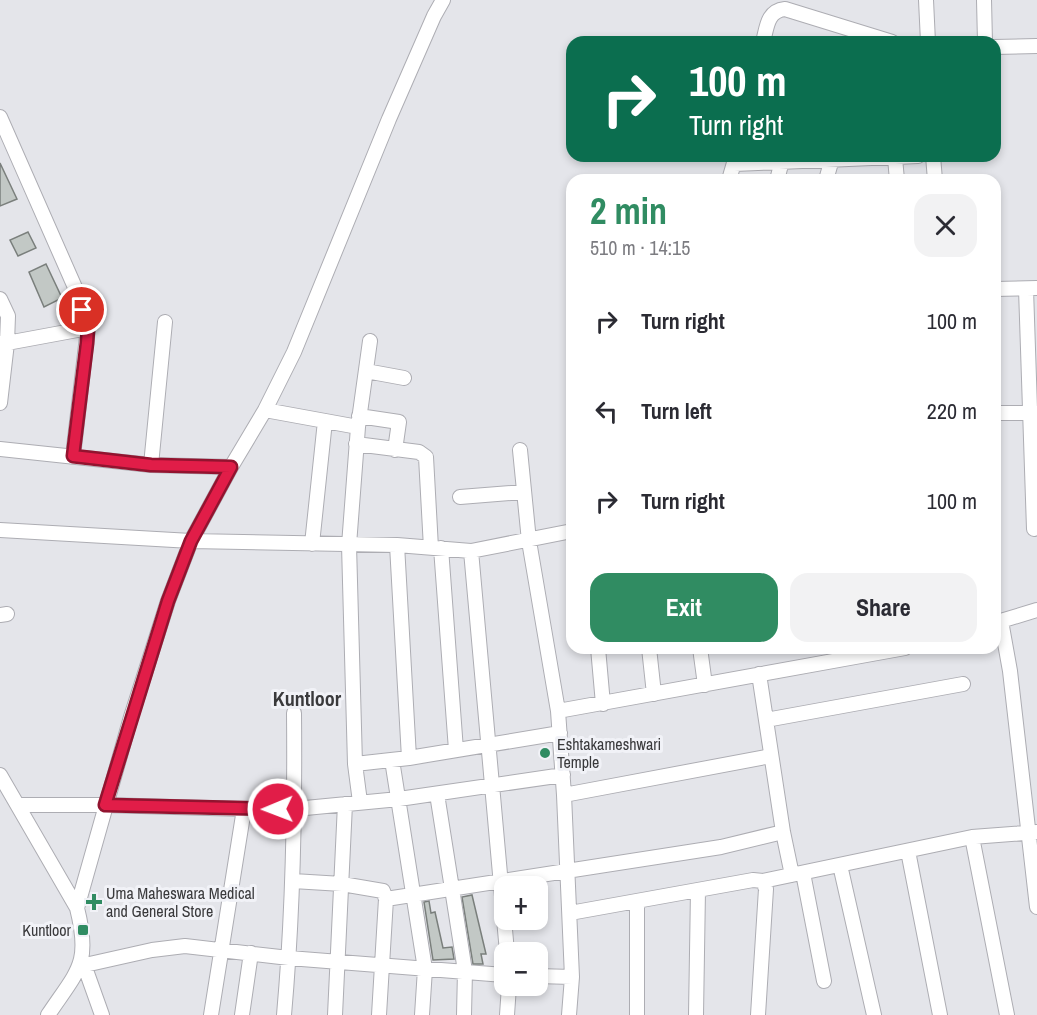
<!DOCTYPE html>
<html lang="en">
<head>
<meta charset="utf-8">
<style>
	:root { --surface:#fff; --page:#f2f2f3; --text:#2b2b33; --muted:#7c7c81; --accent:#308c62 }
	body { margin:0; font-family:"Archivo Narrow",sans-serif; background:var(--page); color:var(--text); height:100vh; display:flex; flex-direction:column; font-size:22px; white-space:nowrap }
	* { box-sizing:border-box; margin:0 }
	p { font-size:20px; color:var(--muted) }
	.icon { flex:none; width:33px; height:33px; fill:none; stroke:currentColor; stroke-width:2; stroke-linecap:round; stroke-linejoin:round }
	.map { position:relative; flex:1; overflow:hidden }
	.panel { position:absolute; left:566px; top:174px; width:435px; height:480px; display:flex; flex-direction:column; background:var(--surface); border-radius:18px; box-shadow:0 3px 9px #0003 }
	.panel>* { flex:none }
	.guide { position:absolute; left:566px; top:36px; width:435px; height:126px; border-radius:18px; box-shadow:0 3px 9px #0003; background:#0b6e4f; color:#fff; overflow:hidden }
	.controls { position:absolute; left:494px; top:876px; display:grid; gap:12px }
	.controls a { display:grid; place-items:center; width:54px; height:54px; border-radius:12px; background:var(--surface); box-shadow:0 3px 9px #0003; font-size:30px }
	.pin { position:absolute; display:grid; place-items:center; width:51px; height:51px; color:#fff; margin:-26px; border:3px solid #fff; border-radius:50%; box-shadow:0 2px 6px #0007 }
	.me { position:absolute; width:66px; margin:-33px; rotate:269deg; stroke-linejoin:round; filter:drop-shadow(0 0 4px #0008) }
	.turn { display:flex; align-items:center; gap:21px; height:126px; padding:0 24px; font-size:27px }
	.turn .icon { width:78px; height:78px; stroke-width:2.5 }
	.turn b { display:block; font-size:42px; line-height:51px }
	.round { display:grid; place-items:center; flex:none; width:63px; height:63px; border-radius:18px; background:var(--page) }
	.head { display:flex; align-items:center; justify-content:space-between; height:102px; padding:0 24px }
	h1 { font-size:36px; font-weight:700; line-height:45px; color:var(--accent) }
	.cta { display:flex; gap:12px; margin-top:auto; padding:12px 24px }
	.cta a { flex:1; height:69px; border-radius:18px; background:var(--accent); color:#fff; font-size:24px; font-weight:700; line-height:69px; text-align:center }
	.cta a+a { background:var(--page); color:var(--text) }
	ul { padding:0; list-style:none }
	li { display:flex; align-items:center; gap:18px; height:90px; padding:0 24px }
	li div { flex:1 }
	li b { display:block; font-size:22px }
	li em { font-style:normal }
	.map>svg:first-child { display:block }
</style>
</head>
<body>
<div class="map">
<svg width="1037" height="1015" viewBox="0 0 1037 1015">
	<rect width="100%" height="100%" fill="#e4e5ea"/>
	<!-- building -->
	<path fill="#c2c8c5" stroke="#7a7f7c" stroke-width="1.5" d="M0 163 17 199 0 206Z
		M28 232 36 248 18 256 10 240Z
		M46 264 62 298 44 307 29 272Z
		M472 895 486 954H481L483 964H473L462 897Z
		M429 901 431 913 435 912 443 948 452 947 454 959 433 960 424 902Z"/>
	<g fill="none" stroke-linecap="round" stroke-linejoin="round">
		<defs>
			<path id="minor" d="M926 0 928 42
				M984 0 985 42
				M763 42C767 27 767 11 785 9L892 42
				M994 47 1037 46
				M0 117 77 292 88 328 73 456
				M933 156 935 180
				M895 158 897 180
				M734 164 918 156
				M729 180 736 156
				M777 180 782 161
				M826 180 832 159
				M994 289 1037 288
				M1026 289 1034 529
				M0 299 8 316 7 343H0
				M366 371 404 378
				M0 403 7 343 88 328
				M265 410 358 427
				M994 413H1037
				M359 416 399 422 395 450
				M356 444 419 452 426 457 431 548
				M0 449 151 465 231 467
				M520 450 529 541 558 711 564 795 572 977 569 1015
				M151 465 165 322
				M460 497 524 492
				M0 530 191 541 397 545 471 551 572 531
				M312 544 325 421
				M397 545 409 758
				M441 548 456 750
				M471 551 507 952
				M0 615 7 614
				M1001 621 1010 671 1037 907
				M994 623 1037 610
				M598 648 603 704
				M649 648 654 694
				M700 648 705 685
				M759 674 783 832 792 875
				M558 711 905 648
				M766 720 963 684
				M392 760 425 969 422 1015
				M355 764 409 758 560 733
				M0 775 77 908
				M437 794 465 971 464 1015
				M564 795 771 756
				M360 802 355 764 349 545 358 427 370 341
				M20 805H105L244 809H295L399 799 563 775
				M972 837 1007 1015
				M908 851 940 1015
				M840 865 874 1015
				M803 873 824 981
				M293 881 342 884 383 891 386 899 379 1015
				M763 881 972 837 1037 832
				M386 899 721 847 783 832
				M570 913 753 880 763 881 766 889 758 1015
				M82 959 102 1015
				M85 965 152 950 185 946 289 958 504 975
				M537 976 572 977
				M48 1015C78 970 91 964 77 908L131 717 168 601 191 541 231 467 265 410 294 352 389 119 434 16 443 0
				M211 1015 244 809
				M242 1015 251 953
				M284 1015C293 914 295 814 294 713
				M335 1015 345 804
				M507 1015 509 986
				M637 1015V901
				M696 1015 698 890"/>
		</defs>
		<!-- minor casing -->
		<use href="#minor" stroke="#adadb3" stroke-width="16"/>
		<!-- minor -->
		<use href="#minor" stroke="#fff" stroke-width="14"/>
	</g>
	<g fill="none" stroke-linecap="round" stroke-linejoin="round">
		<defs>
			<path id="route" d="M82 310 88 328 87 343 73 456 151 465 231 467 191 541 168 601 105 805 278 809"/>
		</defs>
		<!-- route casing -->
		<use href="#route" stroke="#92132f" stroke-width="15"/>
		<!-- route -->
		<use href="#route" stroke="#e11d48" stroke-width="10"/>
	</g>
	<!-- markers -->
	<g fill="#308c62" stroke="#f1f2f7" stroke-width="2">
		<circle cx="545" cy="753" r="6"/>
		<path d="M91 893h6v6h6v6h-6v6h-6v-6h-6v-6h6z"/>
		<rect x="77" y="924" width="12" height="12" rx="3"/>
	</g>
	<g text-anchor="middle" dominant-baseline="central" stroke-width="6" stroke-linejoin="round" paint-order="stroke">
		<!-- poi labels -->
		<g font-size="16" fill="#3a3a3c" stroke="#f1f2f7" text-anchor="start">
			<text x="557" y="744">Eshtakameshwari<tspan x="557" dy="18">Temple</tspan></text>
			<text x="106" y="893">Uma Maheswara Medical<tspan x="106" dy="18">and General Store</tspan></text>
			<text x="71" y="930" text-anchor="end">Kuntloor</text>
		</g>
		<!-- quarter labels -->
		<g font-size="20" font-weight="bold" fill="#3a3a3c" stroke="#f1f2f7">
			<text x="307" y="698">Kuntloor</text>
		</g>
	</g>
</svg>
<div class="controls">
<a>+</a>
<a>−</a>
</div>
<div class="pin" style="left:82px;top:310px;background:#d93025"><svg class="icon" aria-label="arrive" viewBox="0 0 24 24"><path d="M6 21V4h12l-3 4 3 4H6"/></svg></div>
<svg class="me" style="left:278px;top:809px" viewBox="-20 -20 40 40"><circle r="17" fill="#e11d48" stroke="#fff" stroke-width="3"/><path d="M0-11L8 9 0 5-8 9z" fill="#fff"/></svg>
<div class="guide">
<div class="turn"><svg class="icon" aria-label="right" viewBox="0 0 24 24"><path d="M7 20v-9h11M14 6l5 5-5 5"/></svg><div><b>100 m</b>Turn right</div></div>
</div>
<section class="panel">
<div class="head"><div><h1>2 min</h1><p>510 m · 14:15</p></div><a class="round"><svg class="icon" aria-label="close" viewBox="0 0 24 24"><path d="M6 6l12 12M18 6L6 18"/></svg></a></div>
<ul>
<li><svg class="icon" aria-label="right" viewBox="0 0 24 24"><path d="M7 20v-9h11M14 6l5 5-5 5"/></svg><div><b>Turn right</b></div><em>100 m</em></li>
<li><svg class="icon" aria-label="left" viewBox="0 0 24 24"><path d="M17 20v-9H6M10 6l-5 5 5 5"/></svg><div><b>Turn left</b></div><em>220 m</em></li>
<li><svg class="icon" aria-label="right" viewBox="0 0 24 24"><path d="M7 20v-9h11M14 6l5 5-5 5"/></svg><div><b>Turn right</b></div><em>100 m</em></li>
</ul>
<div class="cta"><a>Exit</a><a>Share</a></div>
</section>
</div>
</body>
</html>
